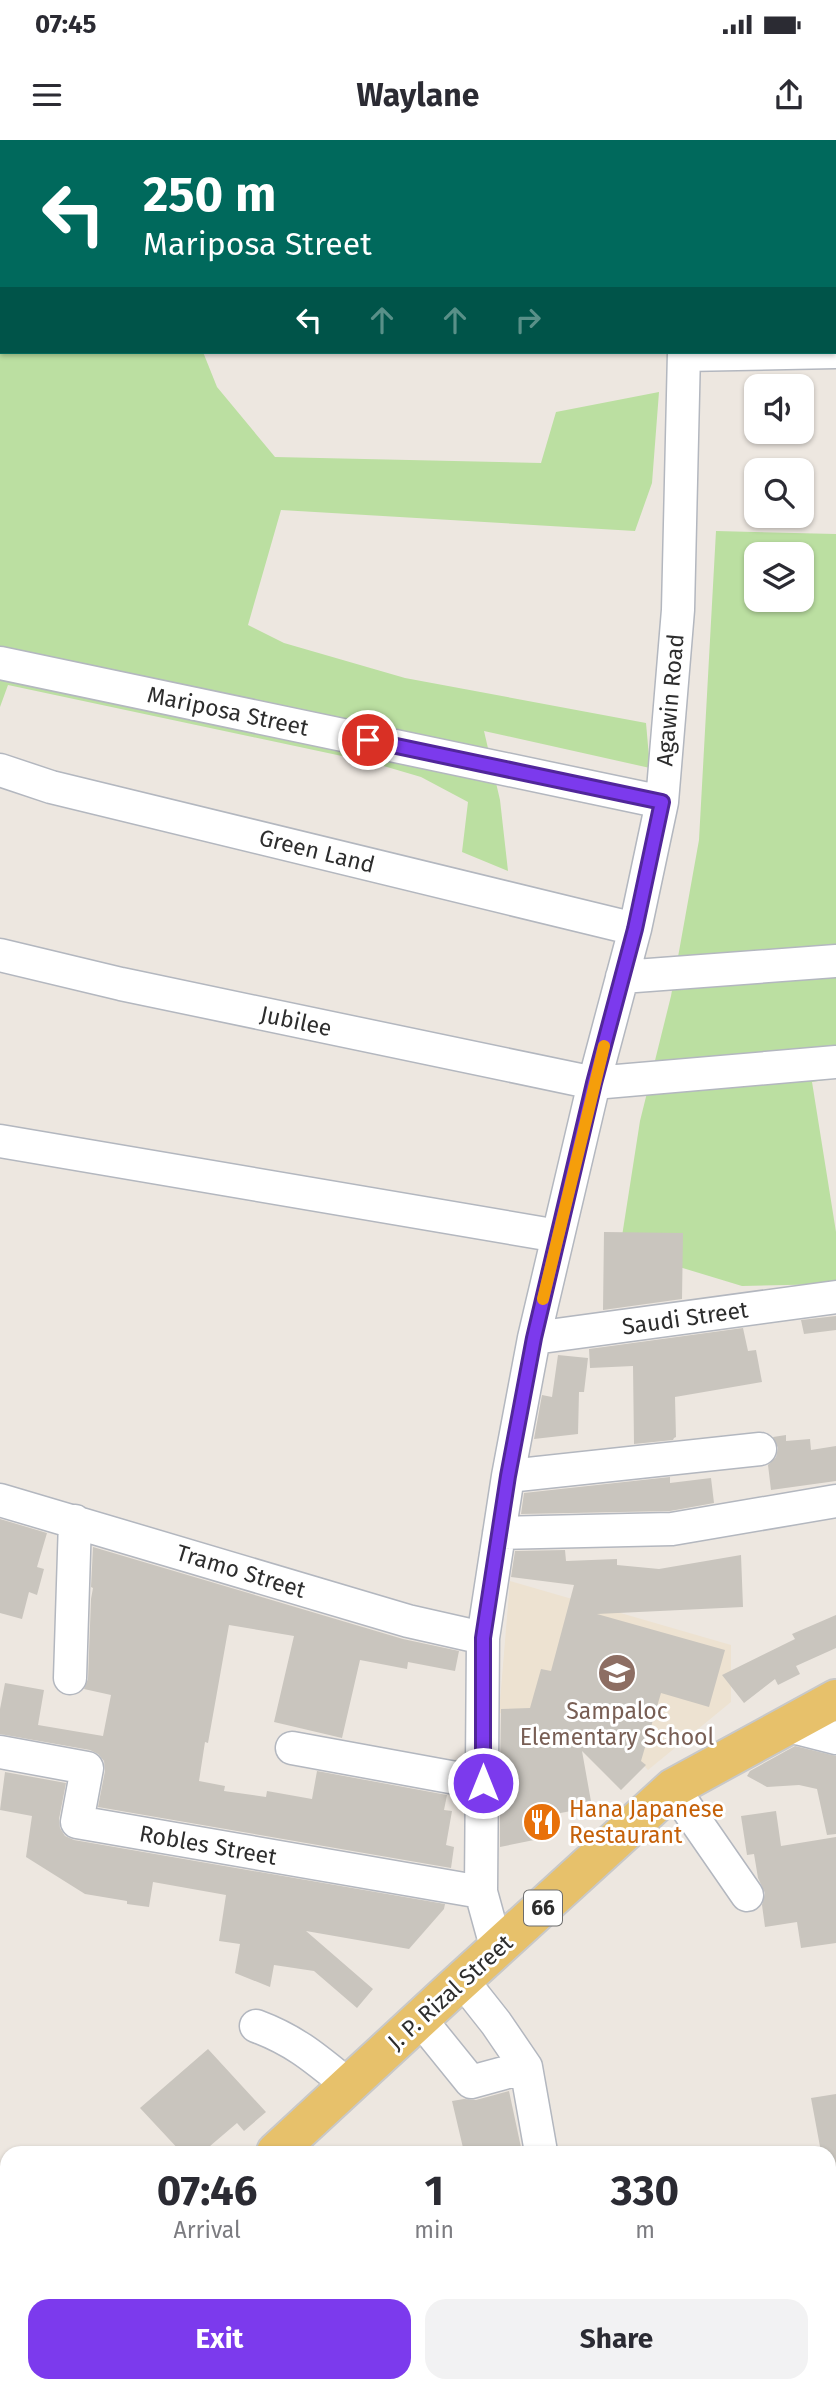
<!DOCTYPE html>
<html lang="en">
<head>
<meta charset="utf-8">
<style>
	:root { --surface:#fff; --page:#f2f2f3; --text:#2b2b33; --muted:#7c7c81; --accent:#7c3aed }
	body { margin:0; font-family:"Fira Sans",sans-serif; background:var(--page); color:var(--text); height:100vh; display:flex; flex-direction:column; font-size:26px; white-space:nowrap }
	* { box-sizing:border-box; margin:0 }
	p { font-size:23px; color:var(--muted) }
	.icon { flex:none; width:38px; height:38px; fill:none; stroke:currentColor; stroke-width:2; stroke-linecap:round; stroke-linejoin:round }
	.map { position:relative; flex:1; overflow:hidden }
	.details { position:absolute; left:0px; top:2006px; width:836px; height:247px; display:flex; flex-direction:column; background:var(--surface); border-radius:21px 21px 0 0; box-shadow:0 2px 5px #0004 }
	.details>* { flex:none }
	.banner { position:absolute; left:0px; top:0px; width:836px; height:214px; box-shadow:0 2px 5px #0004; background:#00695c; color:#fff; overflow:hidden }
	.buttons { position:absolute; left:744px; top:234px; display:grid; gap:14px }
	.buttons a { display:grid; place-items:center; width:70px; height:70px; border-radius:14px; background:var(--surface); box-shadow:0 2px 5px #0004; font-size:35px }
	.pin { position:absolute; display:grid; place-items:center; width:60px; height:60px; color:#fff; margin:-30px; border:4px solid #fff; border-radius:50%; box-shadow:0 2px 7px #0007 }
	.me { position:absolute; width:77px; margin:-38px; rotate:0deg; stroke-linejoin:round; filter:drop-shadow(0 0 5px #0008) }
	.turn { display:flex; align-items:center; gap:24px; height:147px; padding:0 28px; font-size:32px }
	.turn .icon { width:91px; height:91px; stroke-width:2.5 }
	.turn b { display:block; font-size:49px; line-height:60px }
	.lanes { display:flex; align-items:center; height:66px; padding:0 28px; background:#0003; justify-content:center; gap:35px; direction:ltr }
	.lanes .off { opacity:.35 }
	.eta { display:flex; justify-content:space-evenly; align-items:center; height:119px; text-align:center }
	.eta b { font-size:42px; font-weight:700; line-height:49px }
	.button { display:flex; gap:14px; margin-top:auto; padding:14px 28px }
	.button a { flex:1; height:80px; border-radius:21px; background:var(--accent); color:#fff; font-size:28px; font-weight:700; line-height:80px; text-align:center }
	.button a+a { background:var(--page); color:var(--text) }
	.status { display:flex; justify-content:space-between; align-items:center; height:49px; padding:0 35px; background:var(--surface); direction:ltr }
	.status svg { height:19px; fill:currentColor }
	header { display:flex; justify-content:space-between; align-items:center; height:91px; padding:0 28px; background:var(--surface); font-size:32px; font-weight:700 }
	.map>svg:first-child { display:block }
</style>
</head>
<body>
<div class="status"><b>07:45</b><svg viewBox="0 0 49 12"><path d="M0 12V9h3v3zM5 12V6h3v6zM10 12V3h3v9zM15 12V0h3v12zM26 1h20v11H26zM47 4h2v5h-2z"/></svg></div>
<header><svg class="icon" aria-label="menu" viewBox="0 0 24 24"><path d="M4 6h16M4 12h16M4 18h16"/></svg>Waylane<svg class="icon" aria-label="share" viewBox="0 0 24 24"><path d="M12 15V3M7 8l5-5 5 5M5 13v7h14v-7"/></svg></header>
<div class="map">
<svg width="836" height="2251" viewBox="0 0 836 2251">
	<rect width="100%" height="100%" fill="#ede7e0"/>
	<!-- education -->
	<path fill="#ede2d1" d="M510 1441 731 1505V1562L648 1630 607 1588 499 1573Z"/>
	<!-- green -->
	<path fill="#bbdfa1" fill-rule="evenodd" d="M37 0H203V2H37Z
		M2 131V212H203L217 247 275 317 541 323 556 272 659 252 652 343 635 391 281 370 248 485 284 503 405 538 646 583 650 628 484 591 500 660 508 731 462 712 468 662 421 637 370 622 8 545 0 567V133Z
		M716 391 836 394V938L812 942 836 1092V1144L742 1146 620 1109 640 981 671 856 699 700ZM756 415H802V460H756Z"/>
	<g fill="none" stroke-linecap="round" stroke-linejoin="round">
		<!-- stream -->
		<path stroke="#7cd1e6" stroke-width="8" d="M830 2241 836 2235
			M818 2251 824 2245"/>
	</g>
	<!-- building -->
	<path fill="#c9c5be" d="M604 1092 683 1093 682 1159 603 1170Z
		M836 1176V1190L804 1194 801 1180Z
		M743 1188 748 1211 756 1210 762 1242 675 1257 676 1297 674 1298 673 1300 634 1304 633 1226 590 1228 589 1209Z
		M558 1215 588 1218 584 1252H579L578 1294 534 1299 542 1255 552 1257Z
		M786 1295V1301L810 1299 811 1310 836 1306V1341L771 1350 768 1325 776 1317 778 1308 773 1297Z
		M670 1337V1343L711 1338 714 1363 670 1371 521 1374 524 1353Z
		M0 1379 47 1393 37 1427 44 1429 37 1455 29 1452 22 1479 0 1473Z
		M93 1407 403 1499 459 1511 455 1531 408 1522 407 1529 360 1520 342 1598 274 1582 294 1496 229 1485 208 1603 205 1602 199 1641 225 1646 224 1651 266 1657 267 1651 312 1659 317 1631 447 1655 444 1670 452 1671 446 1705 454 1707 451 1728 98 1667 105 1631 104 1621 98 1614 90 1610 0 1594V1569L5 1543 44 1550 38 1585 103 1596 111 1555 84 1549 88 1539 91 1459 93 1448 91 1447Z
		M565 1410 566 1421 617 1419V1425L659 1429 741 1415 743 1467 597 1474 725 1510 709 1567 661 1553 641 1621 646 1625 621 1650 582 1611 592 1667 550 1675 554 1696 500 1707V1669L507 1668 500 1630 501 1569 530 1568 541 1529 551 1531 574 1445 511 1437 515 1411Z
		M836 1475V1508L796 1526 800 1534 778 1545 775 1539 744 1563 722 1535 795 1499 792 1494Z
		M795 1606 836 1616V1694L827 1695 817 1649 799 1645 767 1647 747 1636 750 1631Z
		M5 1632 66 1643 59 1679 60 1688 65 1696 74 1700 445 1764 444 1769 409 1809 306 1791 373 1849 357 1868 314 1831 274 1825 270 1847 235 1833 240 1804 219 1801 226 1755 153 1742 149 1767 127 1764V1761L85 1754 26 1717 32 1676 0 1670Z
		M776 1671 781 1706 836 1697V1803L801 1808 797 1782 765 1787 762 1765 765 1753 758 1738 754 1714 747 1715 741 1676Z
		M208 1909 266 1972 244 1991 237 1983 203 2012H181L140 1968Z
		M509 1951 522 2012H464L452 1961 464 1959 476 1960Z
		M836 1954V2035L830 2036V2012H821L811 1958Z"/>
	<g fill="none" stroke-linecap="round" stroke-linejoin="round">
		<defs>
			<path id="minor" d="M670 0V2
				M684 215 836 212
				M0 523 662 662
				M0 630 51 647 635 789
				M0 815 121 844 594 943 836 922
				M622 837 836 821
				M0 1001 558 1096
				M534 1198 836 1157
				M508 1336 760 1309
				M0 1360 408 1481 483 1498
				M499 1393 672 1389 836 1361
				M70 1538 75 1381
				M785 1585 836 1598
				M292 1608 483 1643
				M0 1612 87 1628 77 1682 481 1752
				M673 1648 747 1755
				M497 1810 481 1752 483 1498 508 1336 534 1198 594 943 635 789 662 662 678 470 684 212
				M420 1879 471 1942 526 1927 496 1883 462 1840
				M256 1886C296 1901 316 1919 348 1945
				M526 1927 541 2012"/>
			<path id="major" d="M276 2012 448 1853 673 1648 836 1559
				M0 2242 7 2237"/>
		</defs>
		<!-- minor casing -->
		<use href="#minor" stroke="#b3b7bf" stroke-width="35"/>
		<!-- major casing -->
		<use href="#major" stroke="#c8c8c8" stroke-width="42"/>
		<!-- minor -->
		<use href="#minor" stroke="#fff" stroke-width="32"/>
		<!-- major -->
		<use href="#major" stroke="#e7c16b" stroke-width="38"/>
	</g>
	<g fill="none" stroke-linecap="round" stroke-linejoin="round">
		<defs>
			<path id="route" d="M368 600 662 662 635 789 594 943 534 1198 508 1336 483 1498V1643"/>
		</defs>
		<!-- route casing -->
		<use href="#route" stroke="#51269a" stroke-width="18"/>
		<!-- route -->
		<use href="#route" stroke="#7c3aed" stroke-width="12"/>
		<!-- slow -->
		<path stroke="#f59e0b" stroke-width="12" d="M543 1159 604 906"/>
	</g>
	<!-- icons -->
	<defs>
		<symbol id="school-disc" viewBox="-11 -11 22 22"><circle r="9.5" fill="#8d6e63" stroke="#fff"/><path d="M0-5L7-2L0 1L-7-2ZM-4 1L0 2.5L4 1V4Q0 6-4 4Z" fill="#fff"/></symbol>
		<symbol id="restaurant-disc" viewBox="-11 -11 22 22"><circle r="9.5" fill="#e8710a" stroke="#fff"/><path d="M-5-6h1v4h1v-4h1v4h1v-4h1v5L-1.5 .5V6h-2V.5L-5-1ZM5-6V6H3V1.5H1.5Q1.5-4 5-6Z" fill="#fff"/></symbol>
	</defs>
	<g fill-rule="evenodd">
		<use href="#school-disc" x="595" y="1511" width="44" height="44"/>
		<use href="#restaurant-disc" x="520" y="1660" width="44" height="44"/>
	</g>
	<g text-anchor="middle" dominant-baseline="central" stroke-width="6" stroke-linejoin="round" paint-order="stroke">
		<!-- shield labels -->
		<rect fill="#fff" stroke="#6c6c6c" stroke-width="2" x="524" y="1750.5" width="38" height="35" rx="5"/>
		<g font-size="21" font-weight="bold" fill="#2d2d2d">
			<text x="543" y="1768">66</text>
		</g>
		<!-- street labels -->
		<g font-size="23" fill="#2d2d2d" stroke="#fff">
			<text transform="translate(670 560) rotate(-85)">Agawin Road</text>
			<text transform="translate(228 571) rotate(12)">Mariposa Street</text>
			<text transform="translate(317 711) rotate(14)">Green Land</text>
			<text transform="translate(296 881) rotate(12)">Jubilee</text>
			<text transform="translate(685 1178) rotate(-8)">Saudi Street</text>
			<text transform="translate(241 1431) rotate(17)">Tramo Street</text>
			<text transform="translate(208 1705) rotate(10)">Robles Street</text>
			<text transform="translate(450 1852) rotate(-42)">J. P. Rizal Street</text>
		</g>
		<!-- education labels -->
		<g font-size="23" fill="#785e54" stroke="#fff">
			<text x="617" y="1571">Sampaloc<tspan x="617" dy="26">Elementary School</tspan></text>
		</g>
		<!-- food labels -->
		<g font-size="23" fill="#c56008" stroke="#fff" text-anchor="start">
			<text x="569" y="1669">Hana Japanese<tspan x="569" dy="26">Restaurant</tspan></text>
		</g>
	</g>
</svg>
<div class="buttons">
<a><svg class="icon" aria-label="sound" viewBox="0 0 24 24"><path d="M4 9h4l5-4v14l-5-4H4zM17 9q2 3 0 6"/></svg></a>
<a><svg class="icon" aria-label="search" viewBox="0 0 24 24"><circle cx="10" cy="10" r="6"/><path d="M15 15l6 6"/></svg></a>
<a><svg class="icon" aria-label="layers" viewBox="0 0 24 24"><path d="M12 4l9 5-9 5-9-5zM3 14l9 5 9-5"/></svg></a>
</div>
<div class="pin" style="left:368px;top:600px;background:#d93025"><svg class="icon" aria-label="arrive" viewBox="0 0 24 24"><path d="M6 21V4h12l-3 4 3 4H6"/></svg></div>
<svg class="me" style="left:483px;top:1643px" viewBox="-20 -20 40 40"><circle r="17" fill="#7c3aed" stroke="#fff" stroke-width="3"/><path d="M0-11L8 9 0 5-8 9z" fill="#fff"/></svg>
<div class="banner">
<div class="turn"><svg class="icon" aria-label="left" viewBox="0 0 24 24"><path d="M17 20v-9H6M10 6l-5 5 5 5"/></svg><div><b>250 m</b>Mariposa Street</div></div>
<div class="lanes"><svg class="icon" aria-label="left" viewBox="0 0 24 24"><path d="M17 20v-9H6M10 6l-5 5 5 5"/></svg><svg class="icon off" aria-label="ahead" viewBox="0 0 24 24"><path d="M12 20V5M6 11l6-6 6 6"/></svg><svg class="icon off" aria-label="ahead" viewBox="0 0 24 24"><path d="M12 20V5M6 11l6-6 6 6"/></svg><svg class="icon off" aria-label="right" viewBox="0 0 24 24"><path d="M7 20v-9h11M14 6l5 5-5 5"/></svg></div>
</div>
<section class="details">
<div class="eta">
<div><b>07:46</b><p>Arrival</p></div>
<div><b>1</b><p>min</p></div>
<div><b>330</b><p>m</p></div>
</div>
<div class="button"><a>Exit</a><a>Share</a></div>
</section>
</div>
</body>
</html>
